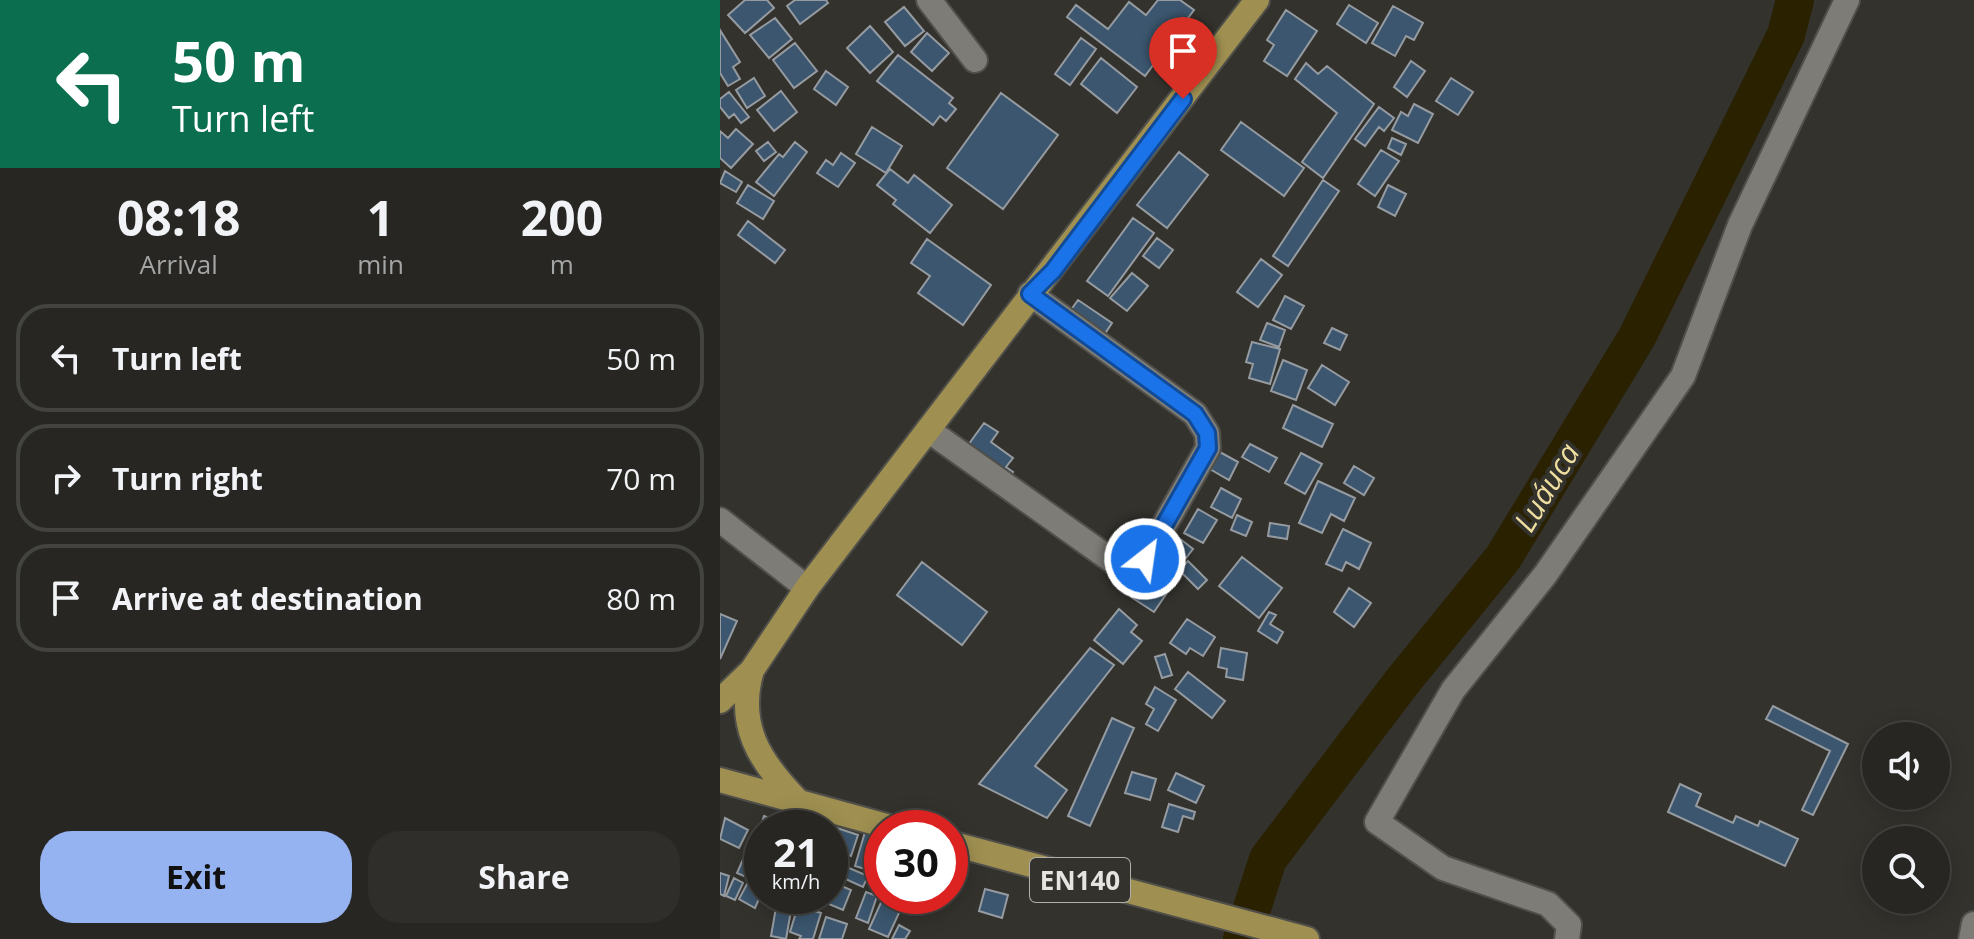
<!DOCTYPE html>
<html lang="en">
<head>
<meta charset="utf-8">
<style>
	:root { --surface:#272622; --page:#2f2e2a; --text:#f1f3f6; --muted:#a4a5a5; --line:#434340; --accent:#95b2f1 }
	body { margin:0; font-family:"Open Sans",sans-serif; background:var(--page); color:var(--text); height:100vh; display:flex; flex-direction:column; font-size:30px; white-space:nowrap }
	* { box-sizing:border-box; margin:0 }
	p { font-size:26px; color:var(--muted) }
	.icon { flex:none; width:44px; height:44px; fill:none; stroke:currentColor; stroke-width:2; stroke-linecap:round; stroke-linejoin:round }
	.map { position:relative; flex:1; overflow:hidden }
	.side { display:flex; flex-direction:column; background:var(--surface); width:720px }
	.side>* { flex:none }
	.top-card { background:#0b6e4f; color:#fff; overflow:hidden }
	.controls { position:absolute; left:1142px; top:722px; display:grid; gap:16px }
	.controls a { display:grid; place-items:center; width:88px; height:88px; border-radius:50%; background:var(--surface); box-shadow:0 4px 20px #0003,0 0 0 2px var(--line); font-size:40px }
	.speed { position:absolute; left:24px; top:810px; display:flex; gap:16px; font-size:40px; font-weight:700; text-align:center }
	.speed>* { display:grid; place-content:center; width:104px; height:104px; border-radius:50%; background:var(--surface); box-shadow:0 4px 20px #0003,0 0 0 2px var(--line); line-height:1 }
	.speed small { font-size:20px; font-weight:400 }
	.speed .limit { border:12px solid #d22; background:#fff; color:#111 }
	.pin { position:absolute; display:grid; place-items:center; width:68px; height:68px; color:#fff; margin:-82px -34px; border-radius:50% 50% 50% 0; rotate:-45deg; box-shadow:0 0 8px #0007 }
	.pin .icon { rotate:45deg }
	.me { position:absolute; width:88px; margin:-44px; rotate:30deg; stroke-linejoin:round; filter:drop-shadow(0 0 6px #0008) }
	.turn { display:flex; align-items:center; gap:28px; height:168px; padding:0 40px; font-size:36px }
	.turn .icon { width:104px; height:104px; stroke-width:2.5 }
	.turn b { display:block; font-size:56px; line-height:68px }
	.eta { display:flex; justify-content:space-evenly; align-items:center; height:136px; text-align:center }
	.eta b { font-size:48px; font-weight:700; line-height:56px }
	.primary-button { display:flex; gap:16px; margin-top:auto; padding:16px 40px }
	.primary-button a { flex:1; height:92px; border-radius:32px; background:var(--accent); color:#111; font-size:32px; font-weight:700; line-height:92px; text-align:center }
	.primary-button a+a { background:var(--page); color:var(--text) }
	ul { padding:0; list-style:none }
	li { display:flex; align-items:center; gap:24px; height:108px; margin:0 16px 12px; padding:0 24px; border:4px solid var(--line); border-radius:32px }
	li div { flex:1 }
	li b { display:block; font-size:30px }
	li em { font-style:normal }
	main { display:flex; flex:1; min-height:0 }
	.map>svg:first-child { display:block }
</style>
</head>
<body>
<main>
<section class="side">
<div class="top-card">
<div class="turn"><svg class="icon" aria-label="left" viewBox="0 0 24 24"><path d="M17 20v-9H6M10 6l-5 5 5 5"/></svg><div><b>50 m</b>Turn left</div></div>
</div>
<div class="eta">
<div><b>08:18</b><p>Arrival</p></div>
<div><b>1</b><p>min</p></div>
<div><b>200</b><p>m</p></div>
</div>
<ul>
<li><svg class="icon" aria-label="left" viewBox="0 0 24 24"><path d="M17 20v-9H6M10 6l-5 5 5 5"/></svg><div><b>Turn left</b></div><em>50 m</em></li>
<li><svg class="icon" aria-label="right" viewBox="0 0 24 24"><path d="M7 20v-9h11M14 6l5 5-5 5"/></svg><div><b>Turn right</b></div><em>70 m</em></li>
<li><svg class="icon" aria-label="arrive" viewBox="0 0 24 24"><path d="M6 21V4h12l-3 4 3 4H6"/></svg><div><b>Arrive at destination</b></div><em>80 m</em></li>
</ul>
<div class="primary-button"><a>Exit</a><a>Share</a></div>
</section>
<div class="map">
<svg width="1254" height="939" viewBox="0 0 1254 939">
	<rect width="100%" height="100%" fill="#34322d"/>
	<g fill="none" stroke-linecap="round" stroke-linejoin="round">
		<!-- river -->
		<path stroke="#292100" stroke-width="38" d="M522 939 548 859 682 682 783 558 917 337 1066 35 1075 0"/>
	</g>
	<!-- building -->
	<path fill="#3b566e" stroke="#959ba0" stroke-width="2" d="M25 0H47L54 8 25 33 8 15Z
		M75 0H106L108 3 80 24 67 6Z
		M438 0H460L474 10 425 76 347 17 356 5 388 29 409 2 426 15Z
		M629 5 658 23 646 43 617 24Z
		M673 6 703 23 694 40 686 36 675 56 652 43Z
		M184 7 204 31 185 46 165 22Z
		M566 10 597 31 567 76 544 61 554 45 547 40Z
		M55 18 72 39 49 58 30 35Z
		M150 26 173 52 150 73 127 48Z
		M0 30 20 62 13 67 20 79 8 86 0 73Z
		M207 33 229 53 212 71 191 52Z
		M361 38 376 49 350 85 335 74Z
		M75 43 97 71 74 88 53 60Z
		M178 55 233 98 229 103 236 109 226 121 220 116 213 125 157 81Z
		M381 58 417 87 397 113 361 84Z
		M691 61 705 71 687 97 674 87Z
		M586 63 598 74 607 66 654 104 603 178 582 162 617 113 575 79Z
		M106 71 128 87 116 105 94 89Z
		M34 78 45 96 27 108 16 90Z
		M731 78 753 92 738 115 716 101Z
		M61 91 77 112 54 131 37 110Z
		M9 92 29 117 21 123 14 114 9 118 0 107V99Z
		M281 93 338 135 283 209 227 168Z
		M694 104 713 114 698 143 672 130 681 112 688 116Z
		M659 107 674 118 664 131 659 127 645 146 635 139Z
		M521 122 584 168 564 196 501 150Z
		M152 127 182 146 166 173 136 154Z
		M16 129 33 144 11 168 0 158V131L8 138Z
		M672 138 686 144 681 155 668 148Z
		M48 142 56 152 44 161 36 151Z
		M75 142 87 152 54 196 36 182 59 154 63 157Z
		M661 150 679 161 655 196 638 184Z
		M459 152 488 175 447 228 417 205Z
		M121 153 135 163 118 187 97 173 106 160 113 165Z
		M170 169 188 183 194 175 232 205 210 233 173 204 176 200 157 185Z
		M5 171 22 182 16 192 0 183Z
		M603 180 619 191 568 266 553 256Z
		M28 185 54 201 43 219 17 203Z
		M668 185 686 194 675 216 658 207Z
		M413 218 434 233 388 296 367 281Z
		M28 221 65 250 55 263 18 235Z
		M437 238 453 250 439 268 423 256Z
		M207 239 271 285 243 325 198 293 210 276 191 263Z
		M541 259 562 275 538 307 517 292Z
		M412 273 428 286 407 311 390 298Z
		M565 296 584 306 571 329 553 320Z
		M358 300 392 323 382 338 348 314Z
		M547 323 565 330 559 347 540 340Z
		M612 328 627 335 620 350 604 343Z
		M532 342 560 349 550 384 529 378 533 364 526 362Z
		M563 360 587 370 576 400 551 391Z
		M602 365 629 382 615 405 588 388Z
		M573 405 613 424 602 447 563 428Z
		M264 423 278 432 271 442 293 458 286 467 293 472 288 479 246 448Z
		M530 444 557 458 549 472 522 457Z
		M498 451 518 462 509 480 488 468Z
		M581 453 602 464 585 494 565 483Z
		M634 466 654 478 644 495 624 483Z
		M598 481 635 498 624 521 611 514 602 533 579 523Z
		M501 488 521 499 512 518 491 507Z
		M478 509 497 520 483 543 464 533Z
		M517 515 532 522 526 536 511 530Z
		M550 523 569 526 567 539 548 536Z
		M623 529 651 543 639 569 626 562 622 571 606 564Z
		M459 538 473 549 466 558 452 547Z
		M522 557 562 588 539 618 499 586Z
		M468 561 487 580 478 589 459 570Z
		M202 562 267 612 242 645 177 595Z
		M427 571 451 587 434 612 411 597Z
		M629 588 651 603 634 627 614 612Z
		M399 609 417 625 411 632 422 641 403 664 374 640Z
		M549 612 556 615 550 624 563 632 557 643 538 631Z
		M0 614 17 621 0 659Z
		M467 619 495 637 483 656 470 648 466 654 450 643Z
		M370 648 394 665 315 766 347 790 327 818 259 784Z
		M501 648 527 653 523 680 506 677 507 669 498 667Z
		M445 654 452 675 442 678 435 657Z
		M468 672 505 701 492 718 455 689Z
		M435 687 456 700 438 731 426 724 434 709 426 704Z
		M1053 706 1128 744 1093 815 1082 810 1110 751 1046 719Z
		M392 718 414 728 370 826 348 816Z
		M412 772 436 779 430 800 405 793Z
		M456 773 484 786 476 803 448 790Z
		M960 784 981 794 976 806 1013 823 1016 816 1038 826 1040 821 1078 839 1065 866 948 812Z
		M449 804 475 812 473 819 463 816 458 832 442 827Z
		M44 816 79 828H42V860L31 857Z
		M5 818 28 830 19 848 0 839Z
		M114 827 138 835 131 856 110 849Z
		M145 832 162 837 155 872 135 866Z
		M24 857 42 865V884L17 873Z
		M110 860 148 876 143 887 110 872Z
		M0 873 9 876 4 896 0 894Z
		M14 878 23 883 15 900 6 896Z
		M110 881 131 890 123 910 90 896H110Z
		M27 884 42 892 35 908 19 899Z
		M265 889 288 895 282 918 259 911Z
		M146 892 157 896 148 923 136 918Z
		M164 896 184 902 168 937 149 929Z
		M195 896H223L220 907 194 901Z
		M57 902 72 905 66 939 51 936Z
		M78 906 101 913 93 939H79L81 936 70 932Z
		M106 917 127 924 122 939H99Z
		M179 925 190 931 185 939H172Z"/>
	<g fill="none" stroke-linecap="round" stroke-linejoin="round">
		<defs>
			<path id="minor" d="M209 0 255 60
				M208 430 394 562 411 566 425 559 488 448 487 433 475 414 310 294
				M0 520 87 588
				M847 939 849 925 828 904 723 868 657 822 733 690 825 575 963 376 1020 225 1127 0
				M1251 939 1254 924"/>
			<path id="major" d="M32 670C16 725 39 761 77 800
				M0 701 32 670 87 588 537 0
				M0 780 174 828
				M230 843 587 939"/>
		</defs>
		<!-- minor casing -->
		<use href="#minor" stroke="#504f4a" stroke-width="28"/>
		<!-- major casing -->
		<use href="#major" stroke="#504f4a" stroke-width="28"/>
		<!-- minor -->
		<use href="#minor" stroke="#7e7c76" stroke-width="24"/>
		<!-- major -->
		<use href="#major" stroke="#9f9051" stroke-width="24"/>
	</g>
	<g fill="none" stroke-linecap="round" stroke-linejoin="round">
		<defs>
			<path id="route" d="M425 559 488 448 487 433 475 414 310 294 333 271 463 99"/>
		</defs>
		<!-- route casing -->
		<use href="#route" stroke="#114b97" stroke-width="20"/>
		<!-- route -->
		<use href="#route" stroke="#1a73e8" stroke-width="14"/>
	</g>
	<g text-anchor="middle" dominant-baseline="central" stroke-width="8" stroke-linejoin="round" paint-order="stroke">
		<!-- shield labels -->
		<rect fill="#34322d" stroke="#b0afaa" stroke-width="2" x="310" y="858" width="100" height="44" rx="6"/>
		<g font-size="26" font-weight="bold" fill="#e5e4e0">
			<text x="360" y="880">EN140</text>
		</g>
		<!-- water labels -->
		<g font-size="30" font-style="italic" fill="#eedfa0" stroke="#34322d">
			<text transform="translate(826 487) rotate(-59)">Luáuca</text>
		</g>
	</g>
</svg>
<div class="controls">
<a><svg class="icon" aria-label="sound" viewBox="0 0 24 24"><path d="M4 9h4l5-4v14l-5-4H4zM17 9q2 3 0 6"/></svg></a>
<a><svg class="icon" aria-label="search" viewBox="0 0 24 24"><circle cx="10" cy="10" r="6"/><path d="M15 15l6 6"/></svg></a>
</div>
<div class="speed"><div>21<small>km/h</small></div><div class="limit">30</div></div>
<div class="pin" style="left:463px;top:99px;background:#d93025"><svg class="icon" aria-label="arrive" viewBox="0 0 24 24"><path d="M6 21V4h12l-3 4 3 4H6"/></svg></div>
<svg class="me" style="left:425px;top:559px" viewBox="-20 -20 40 40"><circle r="17" fill="#1a73e8" stroke="#fff" stroke-width="3"/><path d="M0-11L8 9 0 5-8 9z" fill="#fff"/></svg>
</div>
</main>
</body>
</html>
